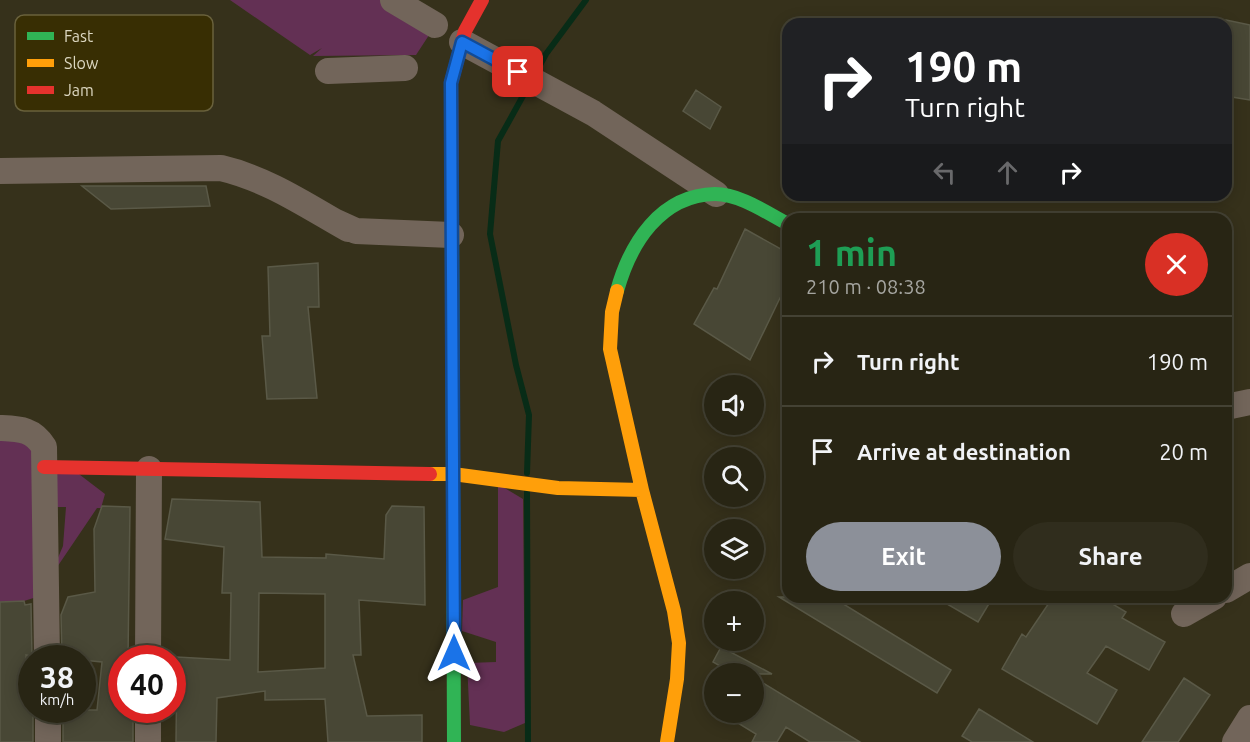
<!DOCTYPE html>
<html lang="en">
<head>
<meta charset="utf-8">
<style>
	:root { --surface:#282514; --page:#302d1d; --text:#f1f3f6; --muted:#a5a5a0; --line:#444234; --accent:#8c9099 }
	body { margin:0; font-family:Ubuntu,sans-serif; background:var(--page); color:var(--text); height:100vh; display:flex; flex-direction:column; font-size:22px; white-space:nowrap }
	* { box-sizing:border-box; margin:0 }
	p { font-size:20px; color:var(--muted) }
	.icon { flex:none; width:33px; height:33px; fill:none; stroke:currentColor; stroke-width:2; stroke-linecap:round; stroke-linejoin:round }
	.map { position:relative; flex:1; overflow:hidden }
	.side { position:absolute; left:782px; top:213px; width:450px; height:390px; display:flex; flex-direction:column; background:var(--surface); border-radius:18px; box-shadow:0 3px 15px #0003,0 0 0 2px var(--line) }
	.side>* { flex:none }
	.top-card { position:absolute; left:782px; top:18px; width:450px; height:183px; border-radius:18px; box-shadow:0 3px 15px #0003,0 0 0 2px var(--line); background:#202124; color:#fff; overflow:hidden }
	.controls { position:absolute; left:704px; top:375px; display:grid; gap:12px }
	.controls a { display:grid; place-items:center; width:60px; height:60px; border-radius:50%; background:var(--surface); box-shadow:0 3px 15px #0003,0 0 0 2px var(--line); font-size:30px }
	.speed { position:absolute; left:18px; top:645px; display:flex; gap:12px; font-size:30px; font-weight:700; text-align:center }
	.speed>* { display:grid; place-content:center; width:78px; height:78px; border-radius:50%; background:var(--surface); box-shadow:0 3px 15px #0003,0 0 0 2px var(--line); line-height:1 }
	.speed small { font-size:15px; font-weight:400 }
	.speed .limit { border:9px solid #d22; background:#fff; color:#111 }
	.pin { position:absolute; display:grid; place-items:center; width:51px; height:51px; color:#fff; margin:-26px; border-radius:12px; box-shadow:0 3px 9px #0006 }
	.me { position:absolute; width:66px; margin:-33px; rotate:0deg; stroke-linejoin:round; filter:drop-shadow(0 0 4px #0008) }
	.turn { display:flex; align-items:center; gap:21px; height:126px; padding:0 24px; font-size:27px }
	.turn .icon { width:78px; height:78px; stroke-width:2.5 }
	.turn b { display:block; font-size:42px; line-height:51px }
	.lanes { display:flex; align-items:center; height:57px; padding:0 24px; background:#0003; justify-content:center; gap:30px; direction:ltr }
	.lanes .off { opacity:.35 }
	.round { display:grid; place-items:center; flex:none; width:63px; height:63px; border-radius:32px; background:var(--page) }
	.summary { display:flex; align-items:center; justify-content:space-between; height:102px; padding:0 24px }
	h1 { font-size:36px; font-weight:700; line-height:45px; color:#1e9e55 }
	.action { display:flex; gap:12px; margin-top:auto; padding:12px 24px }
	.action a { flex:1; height:69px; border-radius:36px; background:var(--accent); color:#fff; font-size:24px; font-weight:700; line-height:69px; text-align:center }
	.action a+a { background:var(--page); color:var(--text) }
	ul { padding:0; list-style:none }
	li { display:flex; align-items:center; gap:18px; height:90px; padding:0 24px; border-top:2px solid var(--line) }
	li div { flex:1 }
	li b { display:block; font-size:22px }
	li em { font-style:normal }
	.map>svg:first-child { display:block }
</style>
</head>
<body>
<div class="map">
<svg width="1250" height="742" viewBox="0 0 1250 742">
	<rect width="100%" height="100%" fill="#36311b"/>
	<!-- green -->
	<path fill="#633054" d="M230 0H380L433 29 416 55 313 56 322 48 310 55Z
		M0 428 21 430 48 471 71 468 105 494 101 508H97L49 579 63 546 66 507H50L46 594 24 601 0 602Z
		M498 484 523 499 525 723 504 732 470 725 467 663 496 662V642L462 631 463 600 498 587Z"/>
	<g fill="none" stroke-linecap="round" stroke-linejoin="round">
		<!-- stream -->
		<path stroke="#082c17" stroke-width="6" d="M534 76 546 54 586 0
			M527 473 529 415 516 365 490 234 498 141 529 85
			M527 492 528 742"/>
	</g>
	<!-- building -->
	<path fill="#484735" stroke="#5a5947" stroke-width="1.5" fill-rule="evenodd" d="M1226 20 1250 25V100L1226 96Z
		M696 90 721 107 710 129 683 111Z
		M82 186H206L210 206 111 209Z
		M745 229 788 253V303L780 298 750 360 694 324 714 288 717 289Z
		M318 263 319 307H308L317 398 267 399 262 336H270L268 267Z
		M172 499 260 502 262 557 326 558V554L384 559 386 515 392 506 424 507 425 605 359 600 361 655H353L367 716 422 715V742H328L325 699 265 700V691L217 698 216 742H176L177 657 230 660 231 593H222L224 547 165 539ZM259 593 325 594V668L258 672Z
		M102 506 130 507 128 658H122V710H133V742H63V710H97L102 662 82 660V658H62L61 615 68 597 95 592 94 529Z
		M779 597H832L951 670 937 693Z
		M935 597H993L978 622Z
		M1053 597H1101L1126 612 1122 618 1165 642 1149 670 1106 646 1087 673 1117 690 1097 724 1002 669 1022 634 1026 637Z
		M24 601 25 605 31 604 32 656 26 655 28 710H33V742H0V602Z
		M721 647 772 674H734L713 662Z
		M753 677 860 742H810L786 727 777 742H752L756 734 720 712H753Z
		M1184 678 1210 695 1178 742H1142Z
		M979 709 1033 742H972L962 736Z"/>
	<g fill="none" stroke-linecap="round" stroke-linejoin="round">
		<!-- street -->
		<path stroke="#72655a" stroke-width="26" d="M393 0 435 25
			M462 42 593 113 716 194
			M328 71 405 68
			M0 171 221 168C268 179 307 206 348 229
			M334 221 356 231 451 235
			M1226 407 1250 402
			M0 428C20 429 33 429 44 447L47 658
			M1226 590 1250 576
			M1184 614 1214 597
			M148 658 149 469
			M48 710V742
			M148 742V710
			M1235 742 1250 718"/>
		<!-- fast -->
		<path stroke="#30b455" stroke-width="14" d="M452 229 454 742
			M617 291C630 244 660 195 715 194 740 194 767 213 788 224"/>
		<!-- slow -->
		<path stroke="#ff9f0a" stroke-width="14" d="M617 291 612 312 610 349 642 490 674 611 679 643 677 679 667 742
			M430 474H453L558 488 642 490"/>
		<!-- jam -->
		<path stroke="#e5322d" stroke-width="14" d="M452 229 451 83 465 31 482 0
			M44 467 430 474"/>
	</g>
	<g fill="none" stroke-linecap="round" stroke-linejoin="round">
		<defs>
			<path id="route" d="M454 653 451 83 462 42 518 72"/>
		</defs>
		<!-- route casing -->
		<use href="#route" stroke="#114b97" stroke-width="15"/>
		<!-- route -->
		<use href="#route" stroke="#1a73e8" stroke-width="10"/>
	</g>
	<!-- legend -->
	<rect x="15" y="15" width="198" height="96" rx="9" fill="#382e03" stroke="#69613c" stroke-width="1.5"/>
	<rect x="27" y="32" width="27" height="8" fill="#30b455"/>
	<rect x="27" y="59" width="27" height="8" fill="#ff9f0a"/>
	<rect x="27" y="86" width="27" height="8" fill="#e5322d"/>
	<g font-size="16" fill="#dcd7c1">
		<text x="64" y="42">Fast</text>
		<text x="64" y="69">Slow</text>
		<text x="64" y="96">Jam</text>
	</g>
</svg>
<div class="controls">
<a><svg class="icon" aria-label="sound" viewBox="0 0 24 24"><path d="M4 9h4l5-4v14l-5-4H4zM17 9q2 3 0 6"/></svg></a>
<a><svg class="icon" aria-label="search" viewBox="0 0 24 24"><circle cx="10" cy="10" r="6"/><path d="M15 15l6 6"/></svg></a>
<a><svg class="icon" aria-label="layers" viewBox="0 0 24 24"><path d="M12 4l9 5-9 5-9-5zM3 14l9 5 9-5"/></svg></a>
<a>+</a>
<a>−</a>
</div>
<div class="speed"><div>38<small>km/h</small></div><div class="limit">40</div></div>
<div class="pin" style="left:518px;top:72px;background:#d93025"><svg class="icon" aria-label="arrive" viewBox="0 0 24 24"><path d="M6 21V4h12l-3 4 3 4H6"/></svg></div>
<svg class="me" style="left:454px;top:653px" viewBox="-20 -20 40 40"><path d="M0-17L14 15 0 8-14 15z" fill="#1a73e8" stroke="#fff" stroke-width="4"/></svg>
<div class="top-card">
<div class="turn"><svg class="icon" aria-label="right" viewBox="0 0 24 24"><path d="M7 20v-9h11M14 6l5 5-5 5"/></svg><div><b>190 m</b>Turn right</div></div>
<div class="lanes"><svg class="icon off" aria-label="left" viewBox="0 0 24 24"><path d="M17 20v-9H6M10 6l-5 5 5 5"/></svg><svg class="icon off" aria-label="ahead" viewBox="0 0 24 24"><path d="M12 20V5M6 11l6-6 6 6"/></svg><svg class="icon" aria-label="right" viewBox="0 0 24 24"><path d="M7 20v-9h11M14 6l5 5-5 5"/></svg></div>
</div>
<section class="side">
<div class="summary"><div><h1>1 min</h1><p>210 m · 08:38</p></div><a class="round" style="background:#d93025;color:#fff"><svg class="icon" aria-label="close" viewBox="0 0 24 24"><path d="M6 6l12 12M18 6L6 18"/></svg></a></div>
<ul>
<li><svg class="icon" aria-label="right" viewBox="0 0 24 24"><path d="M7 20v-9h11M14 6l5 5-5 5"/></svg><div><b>Turn right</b></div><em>190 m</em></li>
<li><svg class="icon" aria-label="arrive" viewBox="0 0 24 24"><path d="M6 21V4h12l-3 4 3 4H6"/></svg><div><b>Arrive at destination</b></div><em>20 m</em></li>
</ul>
<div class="action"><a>Exit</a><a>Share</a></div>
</section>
</div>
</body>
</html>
